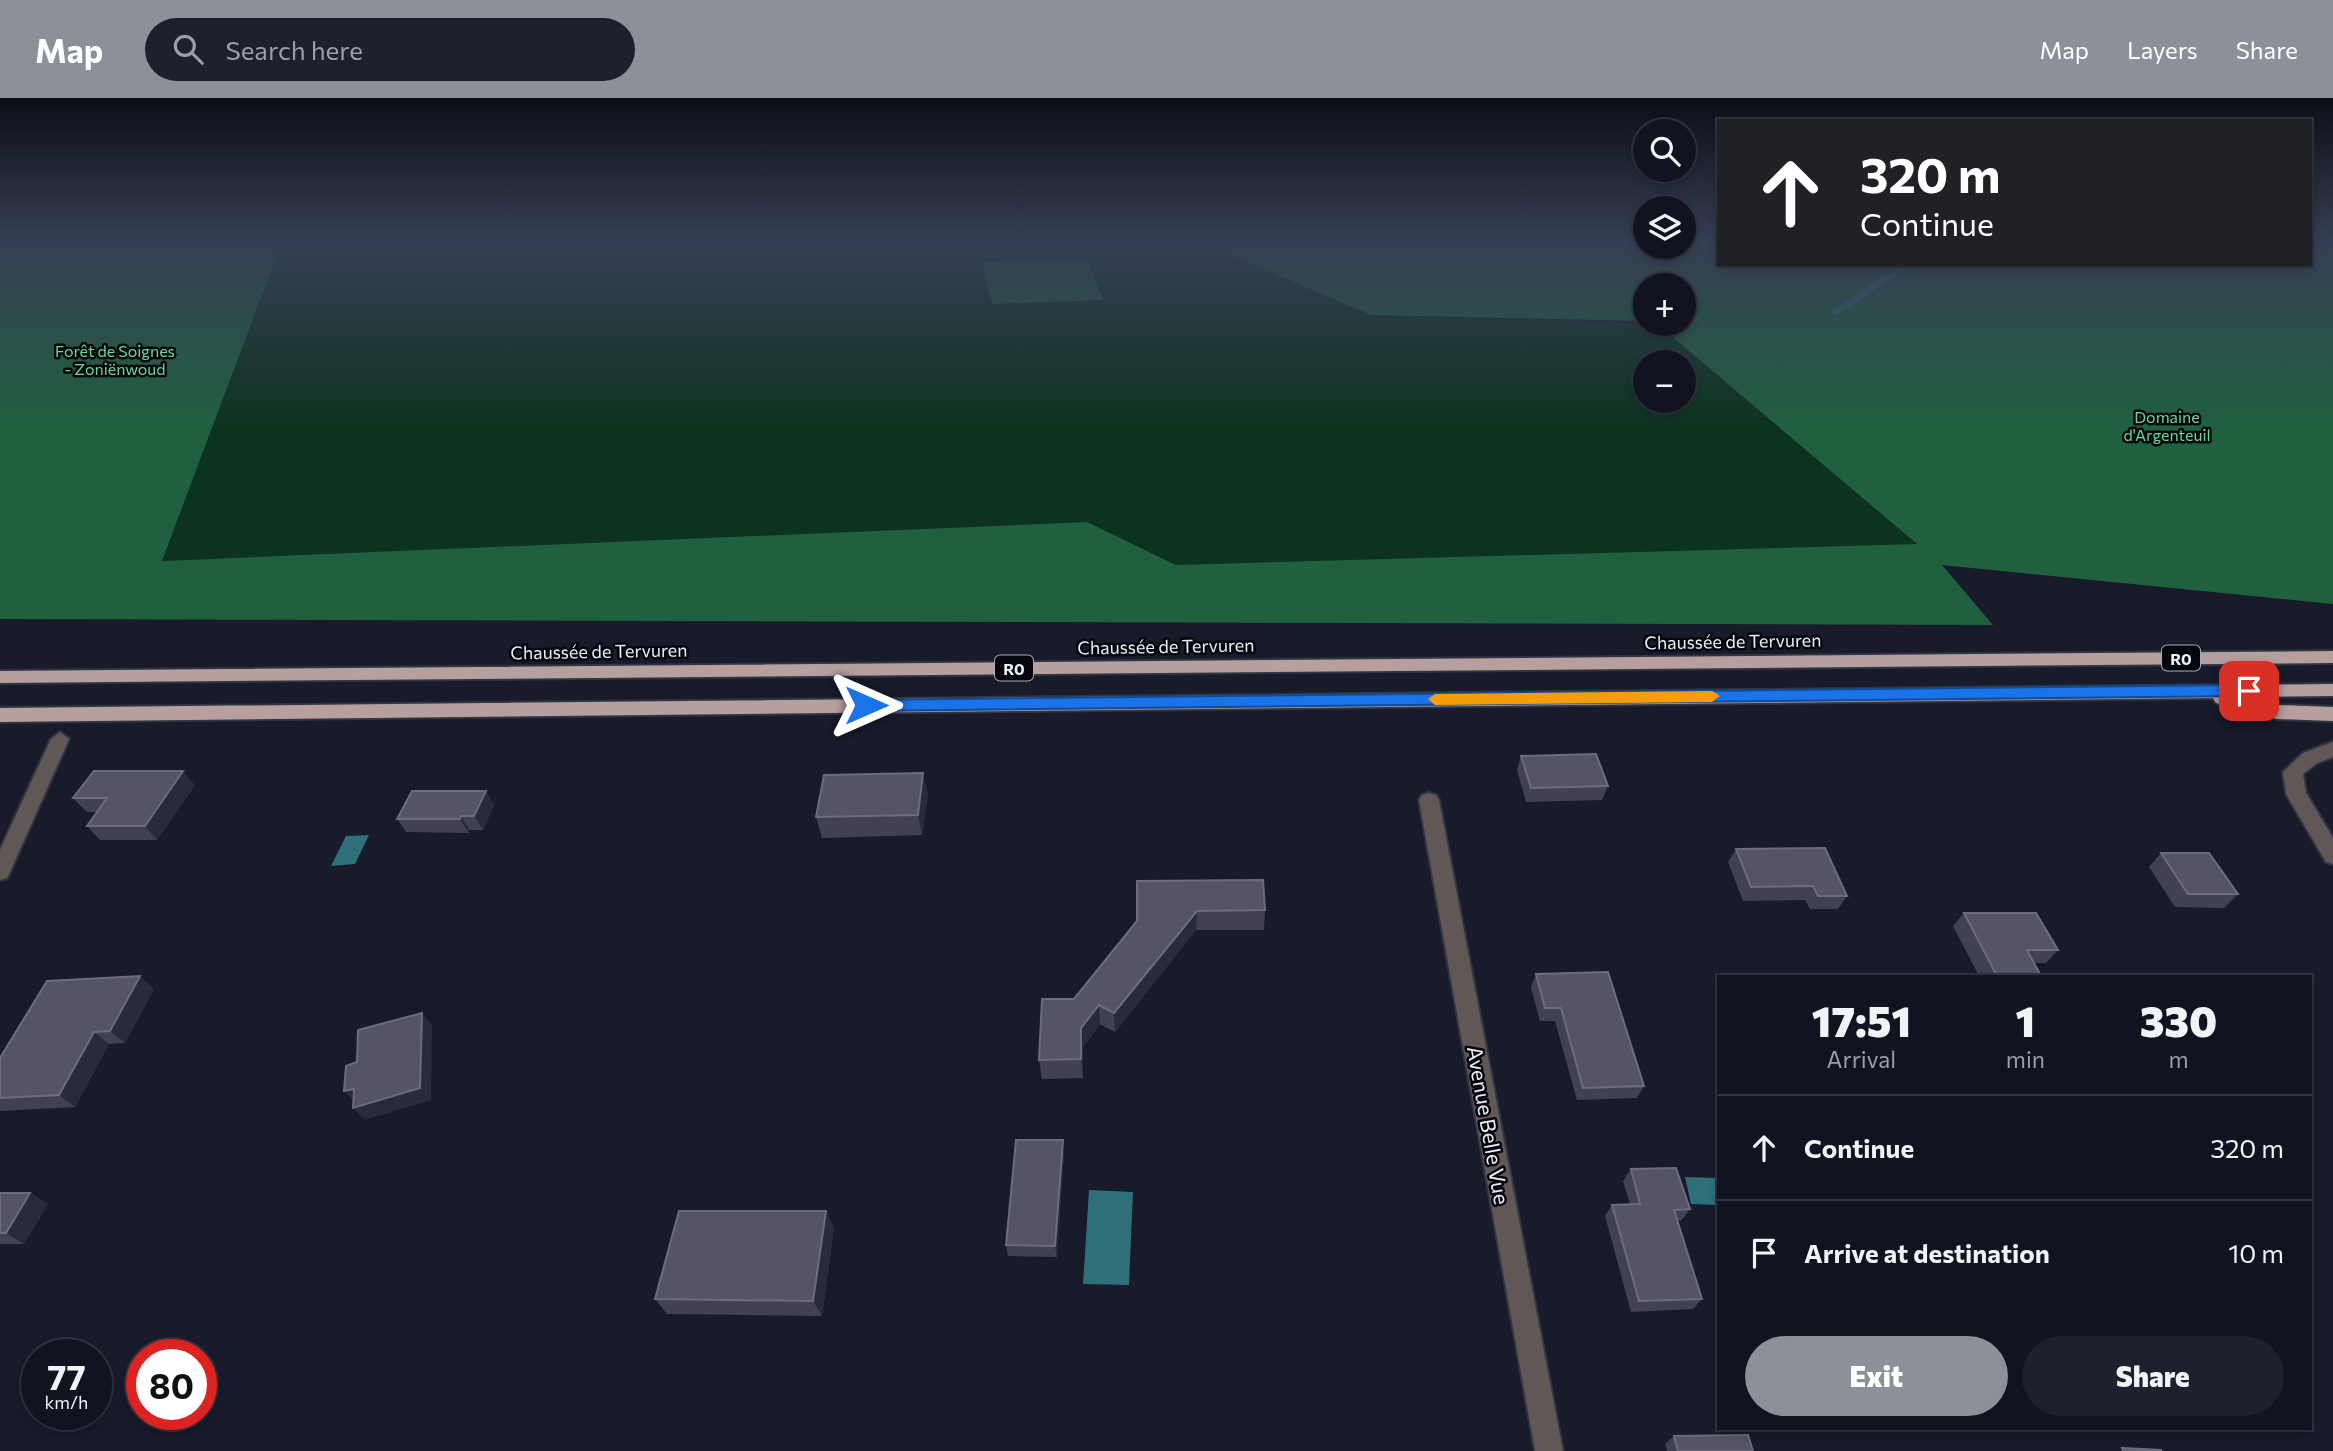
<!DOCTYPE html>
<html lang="en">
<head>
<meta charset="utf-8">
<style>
	:root { --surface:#111420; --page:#1e212d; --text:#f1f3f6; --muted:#9c9ea5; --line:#30333e; --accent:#8c9099 }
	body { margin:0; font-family:Commissioner,sans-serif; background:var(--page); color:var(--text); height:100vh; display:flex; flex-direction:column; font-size:26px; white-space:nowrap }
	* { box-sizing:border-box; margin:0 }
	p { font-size:23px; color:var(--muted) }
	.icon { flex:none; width:38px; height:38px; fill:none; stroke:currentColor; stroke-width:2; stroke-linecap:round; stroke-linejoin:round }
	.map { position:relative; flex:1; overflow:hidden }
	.sheet { position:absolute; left:1717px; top:877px; width:595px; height:455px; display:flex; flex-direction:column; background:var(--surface); border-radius:0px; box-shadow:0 4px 10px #0003,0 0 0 2px var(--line) }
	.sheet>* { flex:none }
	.hud { position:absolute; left:1717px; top:21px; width:595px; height:147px; border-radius:0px; box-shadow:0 4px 10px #0003,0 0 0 2px var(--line); background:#202124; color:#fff; overflow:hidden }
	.buttons { position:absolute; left:1633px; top:21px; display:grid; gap:14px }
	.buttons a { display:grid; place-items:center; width:63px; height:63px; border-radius:50%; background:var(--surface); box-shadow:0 4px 10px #0003,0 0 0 2px var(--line); font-size:35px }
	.speed { position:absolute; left:21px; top:1241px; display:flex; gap:14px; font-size:35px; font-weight:700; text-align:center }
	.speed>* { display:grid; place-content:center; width:91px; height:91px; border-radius:50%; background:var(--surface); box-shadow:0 4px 10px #0003,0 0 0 2px var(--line); line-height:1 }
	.speed small { font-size:18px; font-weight:400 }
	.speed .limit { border:10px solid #d22; background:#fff; color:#111 }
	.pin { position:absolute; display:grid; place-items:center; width:60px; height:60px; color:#fff; margin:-30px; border-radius:14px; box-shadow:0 4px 10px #0006 }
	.me { position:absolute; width:77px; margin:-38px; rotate:90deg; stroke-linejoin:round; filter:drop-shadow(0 0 5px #0008) }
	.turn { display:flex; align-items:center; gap:24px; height:147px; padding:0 28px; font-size:32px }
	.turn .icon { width:91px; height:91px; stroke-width:2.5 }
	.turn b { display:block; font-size:49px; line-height:60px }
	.eta { display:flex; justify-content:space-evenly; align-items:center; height:119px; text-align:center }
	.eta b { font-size:42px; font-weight:800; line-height:49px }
	.button { display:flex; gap:14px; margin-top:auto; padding:14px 28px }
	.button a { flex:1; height:80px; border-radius:42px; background:var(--accent); color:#fff; font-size:28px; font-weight:800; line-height:80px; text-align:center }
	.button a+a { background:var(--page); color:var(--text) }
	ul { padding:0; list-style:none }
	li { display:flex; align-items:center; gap:21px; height:105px; padding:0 28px; border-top:2px solid var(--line) }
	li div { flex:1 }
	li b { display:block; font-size:26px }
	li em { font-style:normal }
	header { display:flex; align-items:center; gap:42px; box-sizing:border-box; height:98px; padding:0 35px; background:var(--accent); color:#fff }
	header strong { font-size:33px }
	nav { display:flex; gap:38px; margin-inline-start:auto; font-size:24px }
	.search { width:490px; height:63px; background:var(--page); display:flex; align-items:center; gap:18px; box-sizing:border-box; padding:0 24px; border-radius:38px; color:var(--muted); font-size:26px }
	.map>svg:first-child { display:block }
</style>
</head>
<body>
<header>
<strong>Map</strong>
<div class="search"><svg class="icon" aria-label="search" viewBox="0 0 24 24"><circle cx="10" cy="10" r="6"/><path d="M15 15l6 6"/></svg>Search here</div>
<nav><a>Map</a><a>Layers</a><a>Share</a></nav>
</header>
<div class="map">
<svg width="2333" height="1353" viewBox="0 0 2333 1353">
	<rect width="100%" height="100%" fill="#171b2a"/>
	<!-- green -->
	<path fill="#0c331e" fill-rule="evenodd" d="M281 146H1268L1371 217 1657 226 1918 447 1176 467 1087 424 162 463ZM1645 264H1684V303H1645Z"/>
	<!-- forest -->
	<path fill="#1f613e" d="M0 146H281L162 463 1087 424 1176 467 1917 446 1657 226H1684V187H1645V223L1371 217 1206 146 1684 149V146H1718V166H2310V146H2333V506L1942 467 1993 527 0 521Z
		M1087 160 1103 202 992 206 982 164Z"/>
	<!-- water -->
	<path fill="#2f6f7a" d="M369 737 355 766 331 768 346 738Z
		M1685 1079 1718 1080V1107L1691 1106Z
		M1089 1092 1133 1094 1129 1187 1083 1186Z"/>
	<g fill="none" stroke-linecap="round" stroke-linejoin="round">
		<!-- stream -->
		<path stroke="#2f6f7a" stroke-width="6" d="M1836 214 1908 166"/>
		<defs>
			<path id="minor" d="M60 634 69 641 10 774 7 780 0 782V752L51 641Z
				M2333 644V659L2317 665 2303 676 2306 695 2333 740V766L2326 764 2286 696 2283 674 2303 655Z
				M1429 695 1436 697 1439 702 1563 1353H1535L1419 702 1422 697Z"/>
			<path id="trunk" d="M2333 553V565L0 585V573Z
				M2333 586V598L2245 599 2277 607 2333 609V623L2277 621 2216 605 2213 600 0 624V610Z"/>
		</defs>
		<!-- minor casing -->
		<use href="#minor" stroke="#313543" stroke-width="4"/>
		<!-- trunk casing -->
		<use href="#trunk" stroke="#313543" stroke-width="4"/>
		<!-- minor -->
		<use href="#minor" fill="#625757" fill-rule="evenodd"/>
		<!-- trunk -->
		<use href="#trunk" fill="#b79f9e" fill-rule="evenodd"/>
	</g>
	<!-- wall -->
	<path fill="#424153" d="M1521 658 1608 688 1602 702 1526 704 1517 672Z
		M195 687 157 742H100L87 728 97 714H87L73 700Z
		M486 693 494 707 483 732H470L469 735 406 734 397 721Z
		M928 696 922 737 822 740 816 719Z
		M1736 751 1847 798 1838 811H1810L1805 802 1743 803 1728 764Z
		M2161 755 2238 796 2224 810 2175 809 2149 769Z
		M1137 783 1265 812 1264 832H1196L1115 934 1100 926 1083 949V980L1042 981 1039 962 1074 901 1137 823Z
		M1964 815 2058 852 2046 865H2034L2041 878H1979L1953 828Z
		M1536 876 1644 988 1637 1000 1577 1002 1555 923H1540L1531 889Z
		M154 891 125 945 109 946 75 1009 0 1013V960Z
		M1064 1054 1057 1159 1008 1158 1006 1147Z
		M1631 1071 1690 1111 1681 1123H1677L1702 1201 1693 1211 1631 1214 1605 1118 1612 1107 1630 1106 1623 1083Z
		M0 1095H30L48 1106 24 1146H0Z
		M826 1113 834 1130 822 1218 667 1216 655 1201Z
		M1674 1338 1753 1353H1667L1665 1346Z"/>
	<!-- shaded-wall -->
	<path fill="#292a3b" d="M183 673 195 687 157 742 145 728Z
		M923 675 928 696 922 737 918 717Z
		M486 693 494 707 483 732 474 718Z
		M461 718 470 732 469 735 460 721Z
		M1197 813 1196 832 1115 934 1114 915Z
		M140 878 154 891 125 945 110 933Z
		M1099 907 1100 926 1083 949V980L1081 961V930Z
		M422 915 432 927 431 1002 365 1022 353 1010Z
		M94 934 109 946 75 1009 59 997Z
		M354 991 357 1006 344 993Z
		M1063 1042 1064 1054 1057 1159 1055 1148Z
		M30 1095 48 1106 24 1146 6 1135Z
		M826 1113 834 1130 822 1218 813 1203Z"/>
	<!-- building -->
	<path fill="#545465" stroke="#6c6c7c" stroke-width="2" d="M1596 656 1608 688 1531 690 1521 658Z
		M94 673H183L145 728H87L107 700H73Z
		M923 675 918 717 816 719 824 677Z
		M412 693H486L474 718H461L460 721H397Z
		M1825 750 1847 798H1818L1813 788 1751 789 1736 751Z
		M2161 755H2209L2238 796H2188Z
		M1263 782 1265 812 1197 813 1114 915 1099 907 1081 930V961L1039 962 1042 901H1074L1137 823V783Z
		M1964 815H2036L2058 852H2027L2041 878H1997Z
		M1608 874 1644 988 1583 990 1561 910H1545L1536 876Z
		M140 878 110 933 94 934 59 997 0 1000V960L47 883Z
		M422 915 420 990 353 1010 354 991 344 993 346 968 357 964 358 932Z
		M1016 1042H1063L1055 1148 1006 1147Z
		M1676 1070 1690 1111 1674 1112 1702 1201 1639 1203 1612 1107 1640 1106 1631 1071Z
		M0 1095H30L6 1135H0Z
		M679 1113H826L813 1203 655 1201Z
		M1748 1337 1753 1353H1678L1674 1338Z
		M2122 1350 2161 1352V1353H2123Z"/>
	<!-- sky -->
	<linearGradient id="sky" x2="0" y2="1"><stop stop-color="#0d0f17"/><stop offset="0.43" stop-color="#363f55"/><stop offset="1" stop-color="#363f55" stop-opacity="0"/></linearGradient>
	<rect width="2333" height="336" fill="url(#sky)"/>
	<!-- route -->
	<path fill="#1a73e8" stroke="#114b97" stroke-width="2" d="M2249 587 2257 593 2249 598 866 613 859 607 866 602Z"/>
	<!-- slow -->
	<path fill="#f59e0b" d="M1712 593 1720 598 1712 604 1435 607 1428 601 1435 596Z"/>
	<g text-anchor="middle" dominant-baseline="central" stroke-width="5" stroke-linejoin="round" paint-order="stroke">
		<!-- far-park labels -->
		<g font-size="16" fill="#69dc9a" stroke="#05060c">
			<text x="115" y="252">Forêt de Soignes<tspan x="115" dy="18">- Zoniënwoud</tspan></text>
			<text x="2167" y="318">Domaine<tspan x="2167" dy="18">d'Argenteuil</tspan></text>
		</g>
		<!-- shield labels -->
		<g fill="#05060c" stroke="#a7aab3" stroke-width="2">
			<rect x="2162" y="547.5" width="38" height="25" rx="5"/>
			<rect x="995" y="557.5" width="38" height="25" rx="5"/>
		</g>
		<g font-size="16" font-weight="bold" fill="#edf0fb">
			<text x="2181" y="560">R0</text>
			<text x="1014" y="570">R0</text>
		</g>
		<!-- street labels -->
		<g font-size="18" fill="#edf0fb" stroke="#05060c">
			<text transform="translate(1733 543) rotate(-1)">Chaussée de Tervuren</text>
			<text transform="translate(1166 548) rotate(-1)">Chaussée de Tervuren</text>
			<text transform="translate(599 553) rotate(-1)">Chaussée de Tervuren</text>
		</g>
		<!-- near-street labels -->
		<g font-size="21" fill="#edf0fb" stroke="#05060c">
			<text transform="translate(1489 1027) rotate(80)">Avenue Belle Vue</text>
		</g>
	</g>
</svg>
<div class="buttons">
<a><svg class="icon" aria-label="search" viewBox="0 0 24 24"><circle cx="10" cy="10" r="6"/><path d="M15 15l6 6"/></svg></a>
<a><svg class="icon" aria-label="layers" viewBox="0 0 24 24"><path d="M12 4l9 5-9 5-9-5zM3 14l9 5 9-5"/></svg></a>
<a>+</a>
<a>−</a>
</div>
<div class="speed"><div>77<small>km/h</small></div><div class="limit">80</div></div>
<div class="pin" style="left:2249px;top:593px;background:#d93025"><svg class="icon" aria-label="arrive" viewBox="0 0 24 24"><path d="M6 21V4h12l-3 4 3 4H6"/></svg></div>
<svg class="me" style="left:866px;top:607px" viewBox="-20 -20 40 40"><path d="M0-17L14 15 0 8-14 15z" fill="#1a73e8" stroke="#fff" stroke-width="4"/></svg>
<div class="hud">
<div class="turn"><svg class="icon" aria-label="ahead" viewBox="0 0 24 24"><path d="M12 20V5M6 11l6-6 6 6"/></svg><div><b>320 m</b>Continue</div></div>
</div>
<section class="sheet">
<div class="eta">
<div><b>17:51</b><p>Arrival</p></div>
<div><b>1</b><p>min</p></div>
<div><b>330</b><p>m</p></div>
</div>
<ul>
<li><svg class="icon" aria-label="ahead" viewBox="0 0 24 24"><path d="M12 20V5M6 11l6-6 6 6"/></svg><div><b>Continue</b></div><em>320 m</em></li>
<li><svg class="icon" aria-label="arrive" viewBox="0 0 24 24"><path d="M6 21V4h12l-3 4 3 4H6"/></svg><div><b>Arrive at destination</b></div><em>10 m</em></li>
</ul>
<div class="button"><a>Exit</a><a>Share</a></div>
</section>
</div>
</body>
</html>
